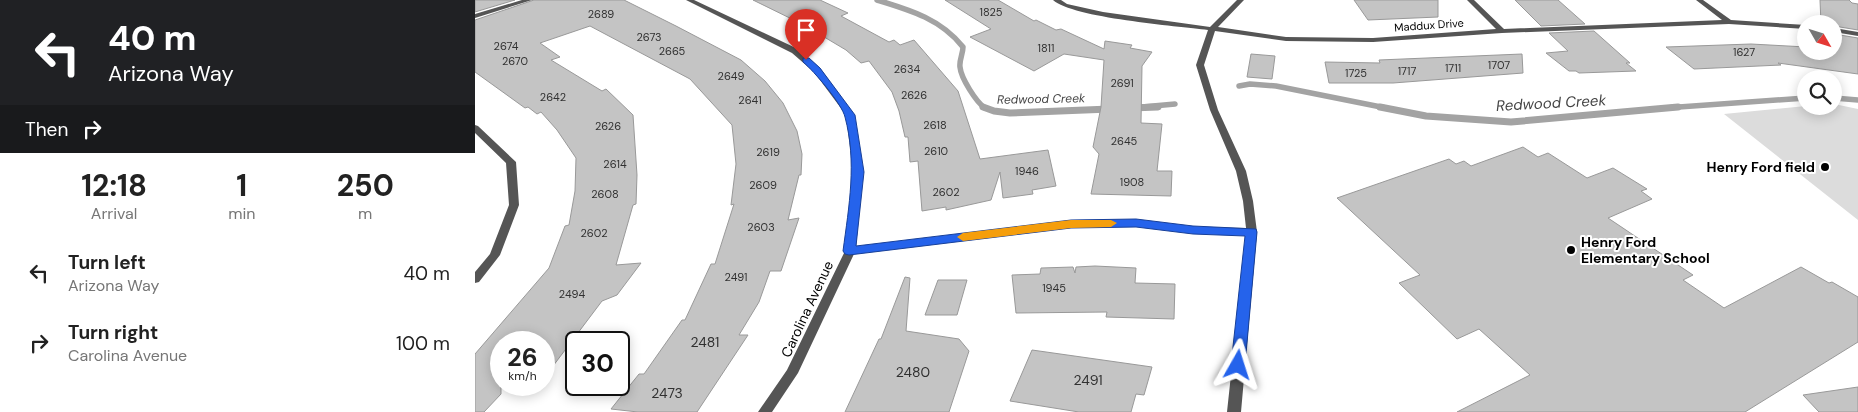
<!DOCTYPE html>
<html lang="en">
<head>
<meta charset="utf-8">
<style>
	:root { --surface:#fff; --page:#f6f6f6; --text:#222; --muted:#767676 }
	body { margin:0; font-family:"DM Sans",sans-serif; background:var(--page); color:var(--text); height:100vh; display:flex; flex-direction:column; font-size:19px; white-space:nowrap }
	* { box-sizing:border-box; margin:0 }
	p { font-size:16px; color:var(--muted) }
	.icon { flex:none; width:28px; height:28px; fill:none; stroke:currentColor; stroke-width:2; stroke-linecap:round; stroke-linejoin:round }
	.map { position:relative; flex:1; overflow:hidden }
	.drawer { display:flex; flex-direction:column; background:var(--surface); width:475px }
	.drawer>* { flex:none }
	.hud { background:#202124; color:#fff; overflow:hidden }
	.needle { width:32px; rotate:129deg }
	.fabs { position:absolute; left:1322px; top:15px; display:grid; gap:10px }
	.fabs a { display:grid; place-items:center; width:45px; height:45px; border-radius:50%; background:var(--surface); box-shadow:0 2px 12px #0003; font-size:25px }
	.speed { position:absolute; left:15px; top:331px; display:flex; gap:10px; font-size:25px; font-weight:700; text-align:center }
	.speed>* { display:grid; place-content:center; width:65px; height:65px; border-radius:50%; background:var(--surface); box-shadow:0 2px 12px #0003; line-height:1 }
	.speed small { font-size:12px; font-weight:400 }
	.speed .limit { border:2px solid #111; border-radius:8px; background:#fff; color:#111 }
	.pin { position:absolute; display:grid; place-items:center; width:42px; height:42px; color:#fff; margin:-51px -21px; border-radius:50% 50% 50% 0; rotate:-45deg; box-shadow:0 0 5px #0007 }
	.pin .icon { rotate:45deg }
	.me { position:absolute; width:55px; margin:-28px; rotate:6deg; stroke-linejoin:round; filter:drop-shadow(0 0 4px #0008) }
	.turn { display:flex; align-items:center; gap:18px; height:105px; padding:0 25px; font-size:22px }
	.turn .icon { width:65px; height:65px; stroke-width:2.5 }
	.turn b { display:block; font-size:35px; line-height:42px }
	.then { display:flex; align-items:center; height:48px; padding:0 25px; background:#0003; gap:10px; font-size:19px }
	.eta { display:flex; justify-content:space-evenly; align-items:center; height:85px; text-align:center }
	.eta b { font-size:30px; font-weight:700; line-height:35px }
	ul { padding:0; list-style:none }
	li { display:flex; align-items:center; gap:15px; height:70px; padding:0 25px }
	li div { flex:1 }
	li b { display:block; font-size:19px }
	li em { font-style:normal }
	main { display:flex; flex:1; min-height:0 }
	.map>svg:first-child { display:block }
</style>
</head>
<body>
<main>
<section class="drawer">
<div class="hud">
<div class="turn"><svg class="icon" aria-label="left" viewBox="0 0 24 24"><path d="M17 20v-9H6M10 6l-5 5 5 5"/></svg><div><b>40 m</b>Arizona Way</div></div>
<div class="then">Then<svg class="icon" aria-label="right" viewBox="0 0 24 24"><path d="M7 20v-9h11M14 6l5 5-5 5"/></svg></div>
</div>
<div class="eta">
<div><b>12:18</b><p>Arrival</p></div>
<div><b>1</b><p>min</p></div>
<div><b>250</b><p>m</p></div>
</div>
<ul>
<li><svg class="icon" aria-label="left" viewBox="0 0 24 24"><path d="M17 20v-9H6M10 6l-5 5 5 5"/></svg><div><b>Turn left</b><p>Arizona Way</p></div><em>40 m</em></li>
<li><svg class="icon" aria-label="right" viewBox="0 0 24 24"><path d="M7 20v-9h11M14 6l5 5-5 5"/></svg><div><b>Turn right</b><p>Carolina Avenue</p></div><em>100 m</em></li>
</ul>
</section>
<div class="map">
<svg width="1383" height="412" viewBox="0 0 1383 412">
	<rect width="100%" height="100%" fill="#fff"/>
	<!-- green -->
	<path fill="#dcdcdc" d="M1359 104 1383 109V220L1249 114 1331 106H1359Z"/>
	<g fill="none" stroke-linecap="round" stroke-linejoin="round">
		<!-- stream-far1 -->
		<path stroke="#a3a3a3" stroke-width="5.5" d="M402 0C435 10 466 19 488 47 488 54 484 60 485 67 486 78 501 102 510 108
			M764 86 775 84 801 86 911 108
			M1359 98 1383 100
			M656 108 700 104
			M1190 108 1331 98"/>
		<!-- stream -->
		<path stroke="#a3a3a3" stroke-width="7" d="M508 107 519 111 535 113 635 109
			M905 107 951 116 1036 122 1203 107
			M656 108 683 107"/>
	</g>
	<!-- building -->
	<path fill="#c4c4c4" stroke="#999" d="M0 0H40L0 12Z
		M59 0H149L201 26 266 60 290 81 308 103 322 131 327 154 326 175H324L313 220 324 218 306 271H295L284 302 264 335H273L222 412H163L136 409 164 374H169L207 320H210L236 264H240L259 204 256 205 261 164 257 125 215 79 115 26 65 43 85 57 76 60 127 91 131 89 158 115 162 175 161 204 158 205 141 265 166 263 142 295 127 301 69 378V342H26V394L9 412H0V354L74 268 90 226 94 225 100 191 101 158 82 130 66 112 62 114 53 107 50 108 0 72V20Z
		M278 0H345L373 13 366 16 414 42 419 40 425 45 439 40 483 91 505 159 573 150 581 186 557 190 558 194 528 198 525 172 516 200 471 210V207L447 211 443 161 435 162 433 137H430L424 111 417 92 394 61 386 63 371 50 329 25Z
		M470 0H523L559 21 561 20 581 30 586 29 629 49 630 41 657 45 655 48 677 52 667 66 666 123 687 124 682 171H697L696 196 616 194 624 154 618 147 626 107 629 60 589 54 559 71 495 37 516 29Z
		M879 0H963V17L893 20Z
		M1040 0H1083L1110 24 1066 26Z
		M1345 0H1374L1377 3 1383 4V30L1359 26V24H1346Z
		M1119 31 1155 63H1151L1161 71 1104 73 1101 71H1094L1071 53 1093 51 1074 33Z
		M1359 34 1383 38V74L1303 63 1306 65 1219 69 1191 47 1276 44 1331 47V51H1359Z
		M776 54 800 56 797 79 772 77Z
		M1047 54 1048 73 918 83H854L850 62 905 63 904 60Z
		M1048 147 1063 157 1073 153 1112 178 1138 168 1172 189 1166 191 1177 199 1133 218 1218 275 1208 280 1249 308 1326 267 1354 283 1357 282 1383 297V342L1270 412H982L1055 375 1004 329 982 339 924 283 945 275 862 198 974 159 981 164 989 161 996 166Z
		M620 266 661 268 660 283 700 284 699 319 631 317 632 312 541 313 537 275 565 274 566 268 598 267 600 273 601 267Z
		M430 277 435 278 431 331 484 339 494 351 474 412H370L404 339H406Z
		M463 280H492L482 315H450Z
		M557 350 677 367 669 395 661 394 656 412H604L535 401Z
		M1383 387V412H1344L1328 395Z"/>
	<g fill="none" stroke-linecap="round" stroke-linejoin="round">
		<!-- minor -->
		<path fill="#555" fill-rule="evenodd" d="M47 0H57L0 18V14Z
			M211 0H219L323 49 345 68 379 115 388 172 381 247 596 221 661 220 718 227 771 228 768 201 761 171 735 110 721 65 733 30C702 26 598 18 578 0H586L592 4 628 12 735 27 762 0H769L743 27 811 37 898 38 1021 29 992 0H999L1029 29 1247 20 1221 0H1228L1256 20 1331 25V29L1254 24 1027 33 898 42 811 41 740 31 729 65 743 110 771 171 778 201 782 232 766 412H752L771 235 718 233 661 226 596 227 379 254 323 373 297 412H283L312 370 370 251 378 172 371 115 339 72 317 53Z
			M1359 28 1383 32V36L1359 32Z
			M0 125 3 126 41 162 44 205 25 255 4 282 0 283V272L15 254 34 205 31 163 0 133Z"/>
	</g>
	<!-- route -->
	<path fill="#2563eb" stroke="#184099" d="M328 58H334L345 68 380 115 389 172 381 246 596 220 661 219 718 226 781 229 782 232 770 365 768 369 763 371 758 369 756 365 770 236 718 234 661 227 596 228 374 255 370 254 368 251C374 206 382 162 370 117 367 104 339 71 328 62Z"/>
	<!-- slow -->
	<path fill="#f59e0b" d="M596 220H636L642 223 636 227 596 228 488 241 482 237 488 233Z"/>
	<!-- markers -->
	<g fill="#000" stroke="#fff" stroke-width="2">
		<circle cx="1350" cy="167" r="5"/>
		<circle cx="1096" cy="250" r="5"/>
	</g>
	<g text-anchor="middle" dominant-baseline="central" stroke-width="4" stroke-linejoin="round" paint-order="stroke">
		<!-- number labels -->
		<g font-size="11" fill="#313131">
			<text x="516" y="12">1825</text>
			<text x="126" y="14">2689</text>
			<text x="174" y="37">2673</text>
			<text x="31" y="46">2674</text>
			<text x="571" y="48">1811</text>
			<text x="197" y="51">2665</text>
			<text x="1269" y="52">1627</text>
			<text x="40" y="61">2670</text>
			<text x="1024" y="65">1707</text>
			<text x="978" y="68">1711</text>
			<text x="432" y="69">2634</text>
			<text x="932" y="71">1717</text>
			<text x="881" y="73">1725</text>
			<text x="256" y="76">2649</text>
			<text x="647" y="83">2691</text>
			<text x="439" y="95">2626</text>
			<text x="78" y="97">2642</text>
			<text x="275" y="100">2641</text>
			<text x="460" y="125">2618</text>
			<text x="133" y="126">2626</text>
			<text x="649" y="141">2645</text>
			<text x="461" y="151">2610</text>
			<text x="293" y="152">2619</text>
			<text x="140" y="164">2614</text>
			<text x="552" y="171">1946</text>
			<text x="657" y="182">1908</text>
			<text x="288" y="185">2609</text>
			<text x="471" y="192">2602</text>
			<text x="130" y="194">2608</text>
			<text x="286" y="227">2603</text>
			<text x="119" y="233">2602</text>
			<text x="261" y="277">2491</text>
			<text x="579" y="288">1945</text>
			<text x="97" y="294">2494</text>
		</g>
		<!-- far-street labels -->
		<g font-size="11" fill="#000" stroke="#fff">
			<text transform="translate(954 25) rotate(-4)">Maddux Drive</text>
		</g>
		<!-- far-water labels -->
		<g font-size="12" font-style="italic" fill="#444" stroke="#fff">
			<text transform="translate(566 99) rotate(-1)">Redwood Creek</text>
		</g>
		<!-- poi labels -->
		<g font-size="14" font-weight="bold" fill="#000" stroke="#fff" text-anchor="end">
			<text x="1340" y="167">Henry Ford field</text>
			<text x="1106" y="242" text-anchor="start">Henry Ford<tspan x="1106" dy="16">Elementary School</tspan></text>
		</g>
		<!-- street labels -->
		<g font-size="14" fill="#000" stroke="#fff">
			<text transform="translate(332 309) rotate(-65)">Carolina Avenue</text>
		</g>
		<!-- near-number labels -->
		<g font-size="14" fill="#313131">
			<text x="230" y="342">2481</text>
			<text x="438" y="372">2480</text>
			<text x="613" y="380">2491</text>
			<text x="192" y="393">2473</text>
		</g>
		<!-- water labels -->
		<g font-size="15" font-style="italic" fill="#444" stroke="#fff">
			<text transform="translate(1076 103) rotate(-3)">Redwood Creek</text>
		</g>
	</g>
</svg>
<div class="fabs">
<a><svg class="needle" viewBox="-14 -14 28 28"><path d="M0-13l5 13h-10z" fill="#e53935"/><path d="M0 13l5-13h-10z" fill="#767676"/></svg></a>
<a><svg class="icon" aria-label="search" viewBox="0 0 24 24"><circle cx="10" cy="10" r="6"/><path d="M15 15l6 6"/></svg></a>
</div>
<div class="speed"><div>26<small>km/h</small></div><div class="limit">30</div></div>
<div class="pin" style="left:331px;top:60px;background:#d93025"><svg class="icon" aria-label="arrive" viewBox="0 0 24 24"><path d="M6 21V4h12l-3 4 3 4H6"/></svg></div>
<svg class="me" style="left:763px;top:365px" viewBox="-20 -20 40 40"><path d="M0-17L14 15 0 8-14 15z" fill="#2563eb" stroke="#fff" stroke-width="4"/></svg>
</div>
</main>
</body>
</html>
